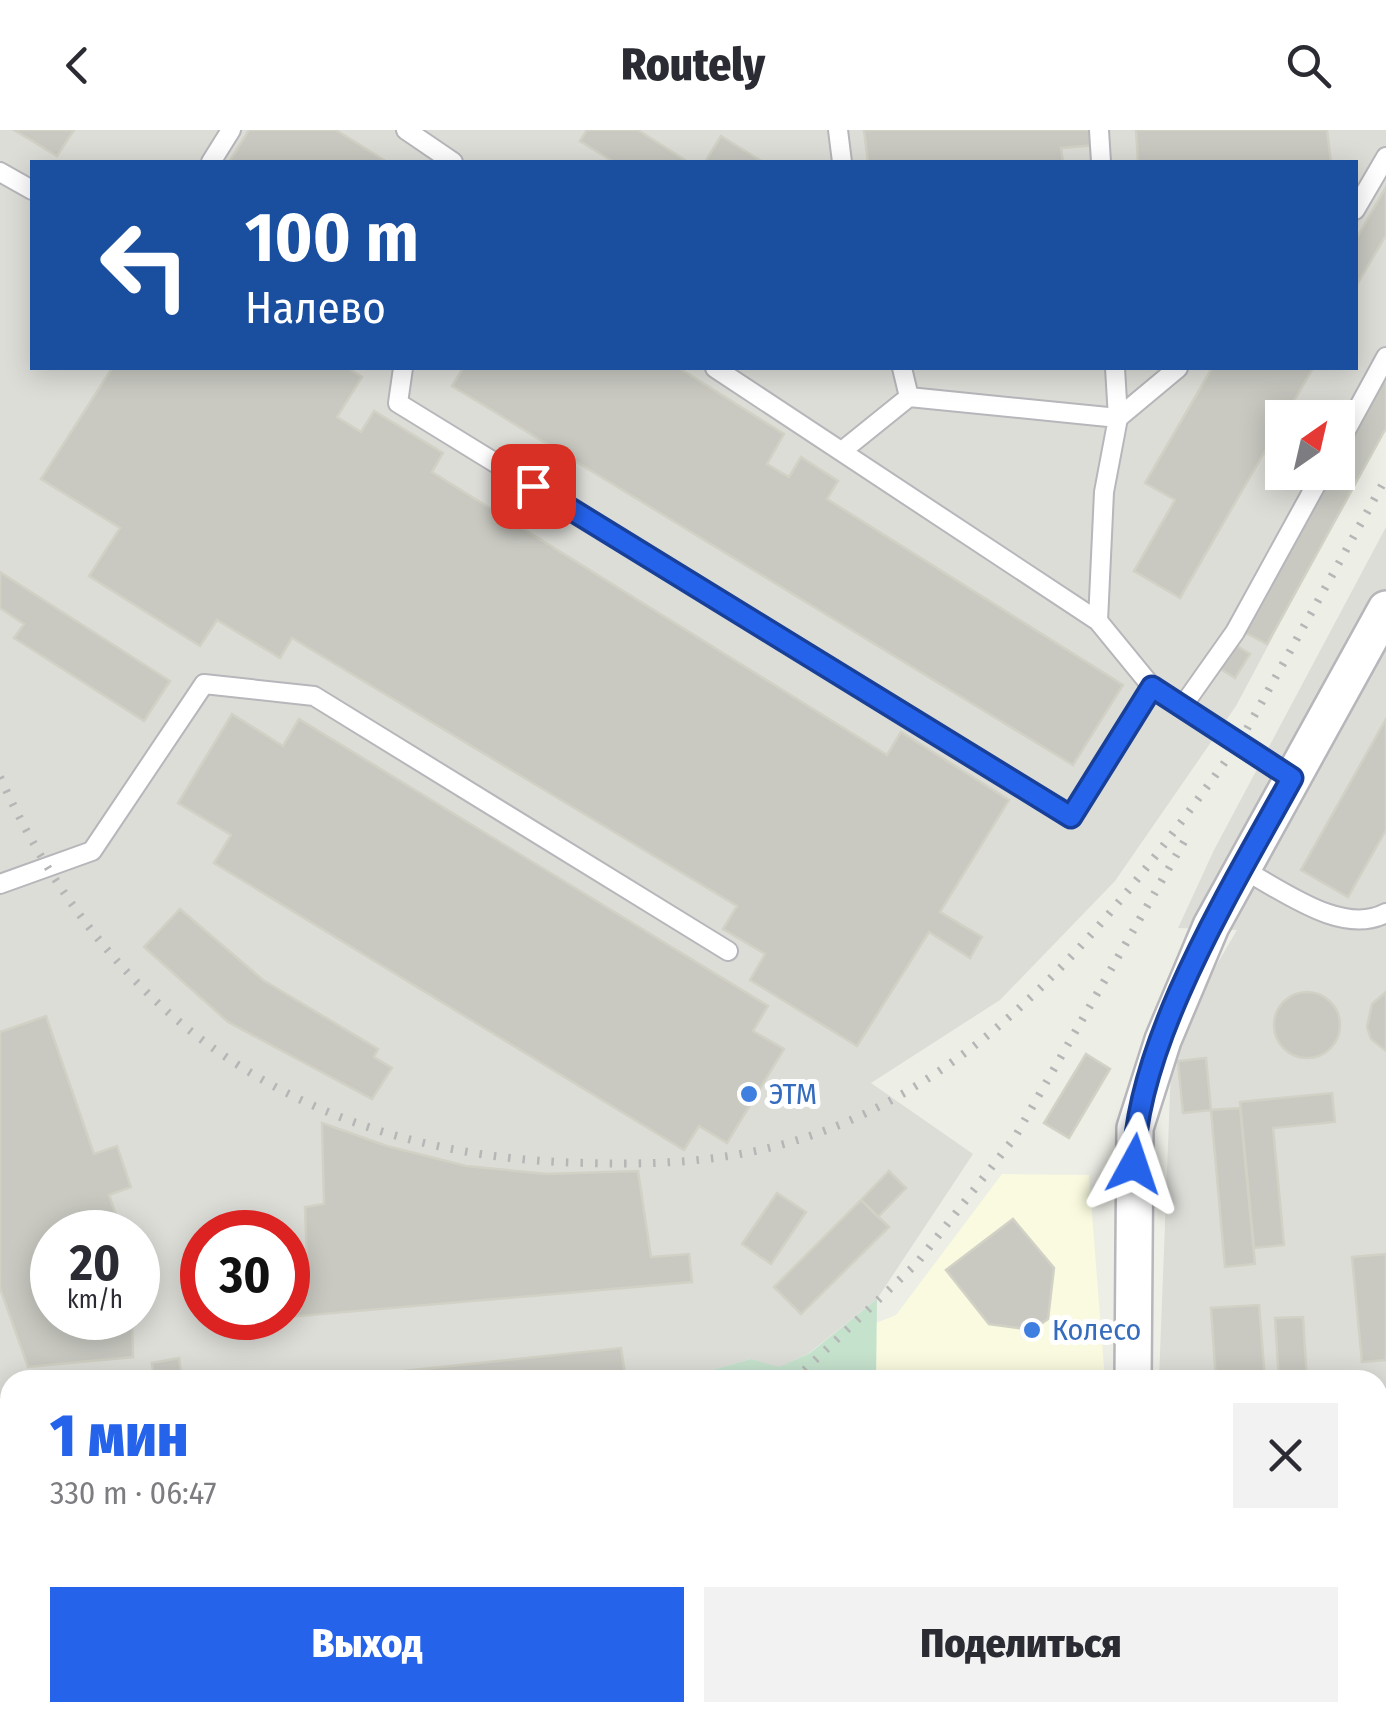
<!DOCTYPE html>
<html lang="ru">
<head>
<meta charset="utf-8">
<style>
	:root { --surface:#fff; --page:#f2f2f3; --text:#2b2b33; --muted:#7c7c81; --accent:#2563eb }
	body { margin:0; font-family:"Fira Sans Condensed",sans-serif; background:var(--page); color:var(--text); height:100vh; display:flex; flex-direction:column; font-size:38px; white-space:nowrap }
	* { box-sizing:border-box; margin:0 }
	p { font-size:32px; color:var(--muted) }
	.icon { flex:none; width:55px; height:55px; fill:none; stroke:currentColor; stroke-width:2; stroke-linecap:round; stroke-linejoin:round }
	.map { position:relative; flex:1; overflow:hidden }
	.panel { position:absolute; left:0px; top:1240px; width:1388px; height:352px; display:flex; flex-direction:column; background:var(--surface); border-radius:30px 30px 0 0; box-shadow:0 5px 25px #0003 }
	.panel>* { flex:none }
	.hud { position:absolute; left:30px; top:30px; width:1328px; height:210px; border-radius:0px; box-shadow:0 5px 25px #0003; background:#1a4fa0; color:#fff; overflow:hidden }
	.needle { width:65px; rotate:34deg }
	.buttons { position:absolute; left:1265px; top:270px; display:grid; gap:20px }
	.buttons a { display:grid; place-items:center; width:90px; height:90px; border-radius:0px; background:var(--surface); box-shadow:0 5px 25px #0003; font-size:50px }
	.speed { position:absolute; left:30px; top:1080px; display:flex; gap:20px; font-size:50px; font-weight:700; text-align:center }
	.speed>* { display:grid; place-content:center; width:130px; height:130px; border-radius:50%; background:var(--surface); box-shadow:0 5px 25px #0003; line-height:1 }
	.speed small { font-size:25px; font-weight:400 }
	.speed .limit { border:15px solid #d22; background:#fff; color:#111 }
	.pin { position:absolute; display:grid; place-items:center; width:85px; height:85px; color:#fff; margin:-42px; border-radius:20px; box-shadow:0 5px 15px #0006 }
	.me { position:absolute; width:110px; margin:-55px; rotate:5deg; stroke-linejoin:round; filter:drop-shadow(0 0 8px #0008) }
	.turn { display:flex; align-items:center; gap:35px; height:210px; padding:0 50px; font-size:45px }
	.turn .icon { width:130px; height:130px; stroke-width:2.5 }
	.turn b { display:block; font-size:70px; line-height:85px }
	.round { display:grid; place-items:center; flex:none; width:105px; height:105px; border-radius:0px; background:var(--page) }
	.overview { display:flex; align-items:center; justify-content:space-between; height:170px; padding:0 50px }
	h1 { font-size:60px; font-weight:800; line-height:75px; color:var(--accent) }
	.button { display:flex; gap:20px; margin-top:auto; padding:20px 50px }
	.button a { flex:1; height:115px; border-radius:0px; background:var(--accent); color:#fff; font-size:40px; font-weight:800; line-height:115px; text-align:center }
	.button a+a { background:var(--page); color:var(--text) }
	header { display:flex; justify-content:space-between; align-items:center; height:130px; padding:0 50px; background:var(--surface); font-size:45px; font-weight:800 }
	.map>svg:first-child { display:block }
</style>
</head>
<body>
<header><svg class="icon" aria-label="back" viewBox="0 0 24 24"><path d="M15 5l-7 7 7 7"/></svg>Routely<svg class="icon" aria-label="search" viewBox="0 0 24 24"><circle cx="10" cy="10" r="6"/><path d="M15 15l6 6"/></svg></header>
<div class="map">
<svg width="1386" height="1592" viewBox="0 0 1386 1592">
	<rect width="100%" height="100%" fill="#edeee6"/>
	<!-- commercial -->
	<path fill="#f9fadf" d="M1002 1044 1089 1045 1105 1250H876V1193L896 1185Z"/>
	<!-- industrial -->
	<path fill="#ddddd8" fill-rule="evenodd" d="M0 0H1386V294L1236 576 1115 751 1000 870 871 953 973 1024 877 1169 809 1223 778 1238 751 1229 677 1250H10V1324L0 1297ZM32 32H1355V238H32ZM1282 288H1338V342H1282ZM52 1102H138V1188H52ZM202 1102H288V1188H202Z
		M1386 397V1292L1378 1293V1250H1159L1172 911 1237 800 1178 798 1214 720Z"/>
	<!-- green -->
	<path fill="#c5e2cd" d="M877 1169 876 1250H677L751 1229 779 1237 810 1223Z"/>
	<!-- building -->
	<path fill="#c9c9c2" stroke="#d2d1c5" stroke-width="2.5" d="M14 0H74L57 26Z
		M249 0H336L387 32H229Z
		M587 0H638L688 32H614L580 11Z
		M864 0H1096L1097 15 1061 18 1063 32H868Z
		M1136 0H1327L1331 32H1138Z
		M721 6 763 32H705Z
		M1386 57V105L1355 158V111Z
		M112 238H348L362 247 337 287 361 302 374 281 443 323 432 342 887 625 901 602 1009 670 940 782 982 807 970 828 929 802 857 916 750 850 765 824 723 799 737 776 292 508 280 528 217 490 200 516 89 446 120 398 41 349Z
		M463 238H679L784 304 767 334 789 347 801 327 838 351 827 369 1123 555 1073 635 452 256Z
		M1212 238H1313L1180 468 1134 441 1175 370 1145 353Z
		M1386 244V298L1267 514 1244 502 1332 342H1338V332Z
		M0 442 170 551 144 591 14 508 24 494 0 478Z
		M1234 514 1250 524 1235 548 1219 538Z
		M232 584 283 616 299 589 768 876 753 901 784 919 727 1013 699 996 684 1020 214 733 231 705 178 673Z
		M1386 589V700L1348 767 1301 740Z
		M180 779 263 850 378 919 374 927 392 938 372 969 228 892 144 817Z
		M1274 895a33 33 0 1 1 66 0a33 33 0 1 1-66 0Z
		M1386 862V921L1371 909 1367 897 1372 874Z
		M46 886 94 1024 117 1016 131 1057 109 1065 122 1102H52V1188H132L133 1227 28 1237 0 1158V902Z
		M1086 924 1110 939 1069 1008 1044 993Z
		M1206 928 1211 980 1183 983 1178 931Z
		M1332 963 1335 992 1273 998 1284 1115 1254 1118 1240 972Z
		M1240 978 1255 1134 1225 1137 1211 980Z
		M322 993 387 1016 466 1036 547 1044 638 1041 651 1127 689 1124 692 1152 288 1187V1162L308 1159 305 1077 324 1074Z
		M889 1041 906 1058 878 1087 861 1070Z
		M777 1063 806 1082 771 1134 742 1114Z
		M861 1070 889 1097 801 1184 774 1157Z
		M1013 1089 1054 1138 1048 1189 1032 1200 989 1194 946 1140Z
		M1386 1124V1230L1362 1232 1352 1127Z
		M1259 1175 1265 1250H1216L1211 1178Z
		M1303 1187 1307 1250H1279L1275 1188Z
		M621 1218 626 1250H317Z
		M179 1228 182 1250H154L152 1233Z"/>
	<g fill="none" stroke-linecap="round" stroke-linejoin="round">
		<defs>
			<path id="lane" d="M406 0 453 32
				M838 0 842 32
				M1099 0 1101 32
				M211 32 231 0
				M0 42 32 60
				M1355 80 1386 27
				M403 238 398 273 1071 687 1152 557 1292 648
				M715 238 1098 491
				M909 267 1118 288 1115 238
				M1338 315 1386 227
				M842 321 909 267 902 238
				M1152 557 1098 491 1104 362 1118 288 1178 238
				M1182 577 1235 502 1323 342
				M1242 739C1281 759 1342 807 1386 783
				M0 754 92 721 204 554 314 566 728 821"/>
			<path id="street" d="M1133 1250 1135 998 1163 910 1211 796 1386 479
				M0 1481 10 1520
				M23 1582 25 1592
				M122 1582 250 1589"/>
			<path id="primary" d="M1378 1489 1386 1488
				M231 1592 328 1582
				M450 1592 474 1582"/>
		</defs>
		<!-- lane casing -->
		<use href="#lane" stroke="#b6b6bb" stroke-width="22"/>
		<!-- street casing -->
		<use href="#street" stroke="#b6b6bb" stroke-width="40"/>
		<!-- primary casing -->
		<use href="#primary" stroke="#e0df6c" stroke-width="60"/>
		<!-- lane -->
		<use href="#lane" stroke="#fff" stroke-width="18"/>
		<!-- street -->
		<use href="#street" stroke="#fff" stroke-width="35"/>
		<!-- primary -->
		<use href="#primary" stroke="#eef5b3" stroke-width="55"/>
		<!-- rail -->
		<path stroke="#b5b6b6" stroke-width="8" stroke-dasharray="2.5 12" stroke-linecap="butt" d="M1233 624 1386 348
			M0 647C113 897 312 1027 586 1033 686 1036 770 1028 862 985 1029 906 1133 759 1238 614
			M794 1250 917 1133 1015 1007 1189 703
			M0 1514 10 1513"/>
	</g>
	<g fill="none" stroke-linecap="round" stroke-linejoin="round">
		<defs>
			<path id="route" d="M533 356 1071 687 1152 557 1292 648C1234 754 1135 913 1134 1034"/>
		</defs>
		<!-- route casing -->
		<use href="#route" stroke="#184099" stroke-width="25"/>
		<!-- route -->
		<use href="#route" stroke="#2563eb" stroke-width="18"/>
	</g>
	<!-- markers -->
	<g fill="#3f7fe0" stroke="#fff" stroke-width="4">
		<circle cx="749" cy="964" r="10"/>
		<circle cx="1032" cy="1200" r="10"/>
	</g>
	<g text-anchor="middle" dominant-baseline="central" stroke-width="10" stroke-linejoin="round" paint-order="stroke">
		<!-- shop labels -->
		<g font-size="30" fill="#366cbe" stroke="#fff" text-anchor="start">
			<text x="769" y="964">ЭТМ</text>
			<text x="1052" y="1200">Колесо</text>
		</g>
	</g>
</svg>
<div class="buttons">
<a><svg class="needle" viewBox="-14 -14 28 28"><path d="M0-13l5 13h-10z" fill="#e53935"/><path d="M0 13l5-13h-10z" fill="#7c7c81"/></svg></a>
</div>
<div class="speed"><div>20<small>km/h</small></div><div class="limit">30</div></div>
<div class="pin" style="left:533px;top:356px;background:#d93025"><svg class="icon" aria-label="arrive" viewBox="0 0 24 24"><path d="M6 21V4h12l-3 4 3 4H6"/></svg></div>
<svg class="me" style="left:1134px;top:1034px" viewBox="-20 -20 40 40"><path d="M0-17L14 15 0 8-14 15z" fill="#2563eb" stroke="#fff" stroke-width="4"/></svg>
<div class="hud">
<div class="turn"><svg class="icon" aria-label="left" viewBox="0 0 24 24"><path d="M17 20v-9H6M10 6l-5 5 5 5"/></svg><div><b>100 m</b>Налево</div></div>
</div>
<section class="panel">
<div class="overview"><div><h1>1 мин</h1><p>330 m · 06:47</p></div><a class="round"><svg class="icon" aria-label="close" viewBox="0 0 24 24"><path d="M6 6l12 12M18 6L6 18"/></svg></a></div>
<div class="button"><a>Выход</a><a>Поделиться</a></div>
</section>
</div>
</body>
</html>
